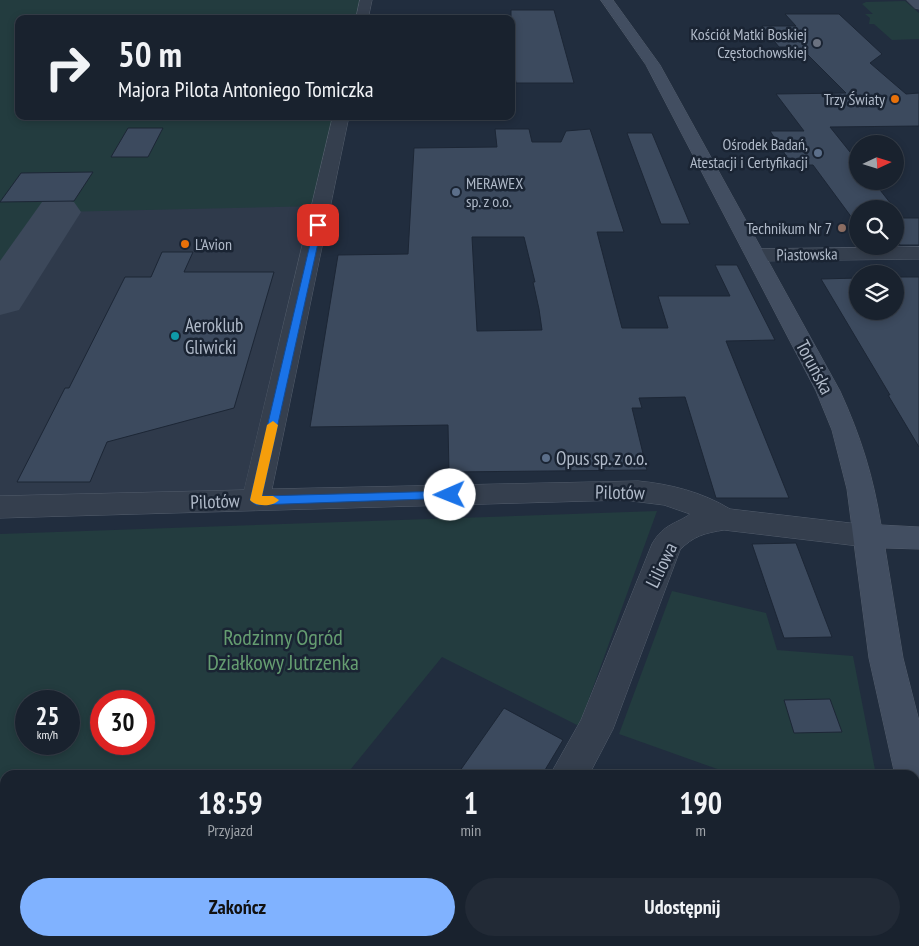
<!DOCTYPE html>
<html lang="pl">
<head>
<meta charset="utf-8">
<style>
	:root { --surface:#19222e; --page:#222a36; --text:#f1f3f6; --muted:#9fa4aa; --line:#373f4a; --accent:#80b2ff }
	body { margin:0; font-family:"PT Sans Narrow",sans-serif; background:var(--page); color:var(--text); height:100vh; display:flex; flex-direction:column; font-size:19px; white-space:nowrap }
	* { box-sizing:border-box; margin:0 }
	p { font-size:16px; color:var(--muted) }
	.icon { flex:none; width:28px; height:28px; fill:none; stroke:currentColor; stroke-width:2; stroke-linecap:round; stroke-linejoin:round }
	.map { position:relative; flex:1; overflow:hidden }
	.details { position:absolute; left:0px; top:770px; width:920px; height:176px; display:flex; flex-direction:column; background:var(--surface); border-radius:15px 15px 0 0; box-shadow:0 2px 8px #0003,0 0 0 1px var(--line) }
	.details>* { flex:none }
	.guide { position:absolute; left:15px; top:15px; width:500px; height:105px; border-radius:10px; box-shadow:0 2px 8px #0003,0 0 0 1px var(--line); background:#19222e; color:var(--text); overflow:hidden }
	.needle { width:32px; rotate:86deg }
	.fabs { position:absolute; left:849px; top:135px; display:grid; gap:10px }
	.fabs a { display:grid; place-items:center; width:55px; height:55px; border-radius:50%; background:var(--surface); box-shadow:0 2px 8px #0003,0 0 0 1px var(--line); font-size:25px }
	.speed { position:absolute; left:15px; top:690px; display:flex; gap:10px; font-size:25px; font-weight:700; text-align:center }
	.speed>* { display:grid; place-content:center; width:65px; height:65px; border-radius:50%; background:var(--surface); box-shadow:0 2px 8px #0003,0 0 0 1px var(--line); line-height:1 }
	.speed small { font-size:12px; font-weight:400 }
	.speed .limit { border:8px solid #d22; background:#fff; color:#111 }
	.pin { position:absolute; display:grid; place-items:center; width:42px; height:42px; color:#fff; margin:-21px; border-radius:10px; box-shadow:0 2px 8px #0006 }
	.me { position:absolute; width:55px; margin:-28px; rotate:269deg; stroke-linejoin:round; filter:drop-shadow(0 0 4px #0008) }
	.turn { display:flex; align-items:center; gap:18px; height:105px; padding:0 20px; font-size:22px }
	.turn .icon { width:65px; height:65px; stroke-width:2.5 }
	.turn b { display:block; font-size:35px; line-height:42px }
	.eta { display:flex; justify-content:space-evenly; align-items:center; height:85px; text-align:center }
	.eta b { font-size:30px; font-weight:600; line-height:35px }
	.primary-button { display:flex; gap:10px; margin-top:auto; padding:10px 20px }
	.primary-button a { flex:1; height:58px; border-radius:30px; background:var(--accent); color:#111; font-size:20px; font-weight:600; line-height:58px; text-align:center }
	.primary-button a+a { background:var(--page); color:var(--text) }
	.map>svg:first-child { display:block }
</style>
</head>
<body>
<div class="map">
<svg width="919" height="946" viewBox="0 0 919 946">
	<rect width="100%" height="100%" fill="#212d3e"/>
	<!-- airport -->
	<path fill="#2f3a4b" d="M0 0 19 19V116H330L259 508 0 515Z"/>
	<!-- green -->
	<path fill="#233c3f" fill-rule="evenodd" d="M0 0H366L362 19H19V116H341L322 206 58 212 0 299Z
		M905 1 919 13V39L892 40 874 24H869L870 18 865 14H873L862 4 866 2Z
		M657 511 579 726 442 657 346 775H5V941H210L206 946H0V534ZM26 701H69V744H26ZM101 701H144V744H101Z
		M672 591 766 613 777 650 853 656 876 775H734L619 734Z"/>
	<g fill="none" stroke-linecap="round" stroke-linejoin="round">
		<!-- taxiway -->
		<path fill="#3c485a" fill-rule="evenodd" d="M58 198 74 202 81 212 19 310 0 315V261L42 202Z"/>
	</g>
	<!-- building -->
	<path fill="#3c4a5e" stroke="#1c2635" fill-rule="evenodd" d="M511 10H554L574 83H516L511 52Z
		M785 14H839L882 54 870 63 906 94 919 93V126L830 127 858 162V181H873L895 209H858V226L813 165H792L770 131H804L776 94 846 93 808 55 795 54 789 47H779L762 26H796Z
		M128 128H163L148 157H111Z
		M495 129H529L532 142H561L566 131 590 129 624 232H597L622 328H668L658 296H730L715 265H737L775 340 726 341 789 498H716L685 397 639 398 642 408H632L647 470 449 472 448 425 310 427 338 255 408 254 414 148 497 147ZM472 237H524L535 282H533L539 309 542 330 477 331Z
		M627 133H652L690 224H661Z
		M93 172 74 201 0 202 21 173Z
		M895 209 903 218H919V245H900L895 239Z
		M162 252H193L184 272H274L234 408 107 442 90 482H17L65 388H69L125 277H151Z
		M895 277H919V447L888 395H890L821 279 858 278V311H895Z
		M796 543 832 637 784 638 752 544Z
		M830 699 842 732 794 733 784 700Z
		M504 708 563 740 542 775H457Z"/>
	<g fill="none" stroke-linecap="round" stroke-linejoin="round">
		<defs>
			<path id="street" d="M360 0H372L368 19H356Z
				M333 116H349L272 489 638 481C670 484 702 492 730 509L867 525 877 528 882 536 877 544 867 547 724 530C705 533 693 536 680 550L613 729 589 775H550L581 720 652 544C664 523 677 524 690 514L664 505 624 500 0 518V496L244 490Z
				M919 247V259L756 261 749 259 746 255 749 251 756 249Z
				M449 941H493L491 946H448Z"/>
			<path id="secondary" d="M601 0H613L660 65 840 391C861 437 873 476 881 525L919 527V549L885 548 903 658 919 721V791L915 793V775H895L869 658 847 489 832 430 816 391 646 65Z
				M907 0H919V9L915 8Z"/>
		</defs>
		<!-- street casing -->
		<use href="#street" stroke="#535d6c" stroke-width="1"/>
		<!-- secondary casing -->
		<use href="#secondary" stroke="#535d6c" stroke-width="1"/>
		<!-- street -->
		<use href="#street" fill="#353f4e" fill-rule="evenodd"/>
		<!-- secondary -->
		<use href="#secondary" fill="#424e61" fill-rule="evenodd"/>
	</g>
	<!-- route -->
	<path fill="#1a73e8" stroke="#114b97" d="M315 223 322 225 262 496 450 491 454 492 455 495 454 498 256 505 250 500Z"/>
	<!-- slow -->
	<path fill="#f59e0b" d="M273 421 278 425 262 496H273L279 500C273 507 256 507 250 500L267 425Z"/>
	<!-- markers -->
	<circle fill="#6b7280" stroke="#1a2433" stroke-width="2" cx="817" cy="43" r="5"/>
	<g fill="#e8710a" stroke="#1a2433" stroke-width="2">
		<circle cx="895" cy="99" r="5"/>
		<circle cx="185" cy="244" r="5"/>
	</g>
	<g fill="#5c6f8a" stroke="#1a2433" stroke-width="2">
		<circle cx="818" cy="153" r="5"/>
		<circle cx="456" cy="192" r="5"/>
		<circle cx="546" cy="458" r="5"/>
	</g>
	<circle fill="#8d6e63" stroke="#1a2433" stroke-width="2" cx="842" cy="228" r="5"/>
	<circle fill="#0f9aa8" stroke="#1a2433" stroke-width="2" cx="175" cy="336" r="5"/>
	<g text-anchor="middle" dominant-baseline="central" stroke-width="5" stroke-linejoin="round" paint-order="stroke">
		<!-- far-poi labels -->
		<g font-size="16" fill="#b0bac9" stroke="#1a2433" text-anchor="end">
			<text x="807" y="34">Kościół Matki Boskiej<tspan x="807" dy="18">Częstochowskiej</tspan></text>
			<text x="885" y="99">Trzy Światy</text>
			<text x="808" y="144">Ośrodek Badań,<tspan x="808" dy="18">Atestacji i Certyfikacji</tspan></text>
			<text x="466" y="183" text-anchor="start">MERAWEX<tspan x="466" dy="18">sp. z o.o.</tspan></text>
			<text x="832" y="228">Technikum Nr 7</text>
			<text x="195" y="244" text-anchor="start">L'Avion</text>
		</g>
		<!-- far-street labels -->
		<g font-size="16" fill="#b0bac9" stroke="#1a2433">
			<text transform="translate(807 254) rotate(-1)">Piastowska</text>
		</g>
		<!-- poi labels -->
		<g font-size="19" fill="#b0bac9" stroke="#1a2433" text-anchor="start">
			<text x="185" y="325">Aeroklub<tspan x="185" dy="22">Gliwicki</tspan></text>
			<text x="556" y="458">Opus sp. z o.o.</text>
		</g>
		<!-- street labels -->
		<g font-size="19" fill="#b0bac9" stroke="#1a2433">
			<text transform="translate(815 367) rotate(62)">Toruńska</text>
			<text transform="translate(620 492) rotate(1)">Pilotów</text>
			<text transform="translate(215 501) rotate(-2)">Pilotów</text>
			<text transform="translate(661 565) rotate(-64)">Liliowa</text>
		</g>
		<!-- near-park labels -->
		<g font-size="22" fill="#659d71" stroke="#1a2433">
			<text x="283" y="637">Rodzinny Ogród<tspan x="283" dy="25">Działkowy Jutrzenka</tspan></text>
		</g>
	</g>
</svg>
<div class="fabs">
<a><svg class="needle" viewBox="-14 -14 28 28"><path d="M0-13l5 13h-10z" fill="#e53935"/><path d="M0 13l5-13h-10z" fill="#9fa4aa"/></svg></a>
<a><svg class="icon" aria-label="search" viewBox="0 0 24 24"><circle cx="10" cy="10" r="6"/><path d="M15 15l6 6"/></svg></a>
<a><svg class="icon" aria-label="layers" viewBox="0 0 24 24"><path d="M12 4l9 5-9 5-9-5zM3 14l9 5 9-5"/></svg></a>
</div>
<div class="speed"><div>25<small>km/h</small></div><div class="limit">30</div></div>
<div class="pin" style="left:318px;top:225px;background:#d93025"><svg class="icon" aria-label="arrive" viewBox="0 0 24 24"><path d="M6 21V4h12l-3 4 3 4H6"/></svg></div>
<svg class="me" style="left:450px;top:495px" viewBox="-20 -20 40 40"><circle r="19" fill="#fff"/><path d="M0-13L10 11 0 6-10 11z" fill="#1a73e8"/></svg>
<div class="guide">
<div class="turn"><svg class="icon" aria-label="right" viewBox="0 0 24 24"><path d="M7 20v-9h11M14 6l5 5-5 5"/></svg><div><b>50 m</b>Majora Pilota Antoniego Tomiczka</div></div>
</div>
<section class="details">
<div class="eta">
<div><b>18:59</b><p>Przyjazd</p></div>
<div><b>1</b><p>min</p></div>
<div><b>190</b><p>m</p></div>
</div>
<div class="primary-button"><a>Zakończ</a><a>Udostępnij</a></div>
</section>
</div>
</body>
</html>
